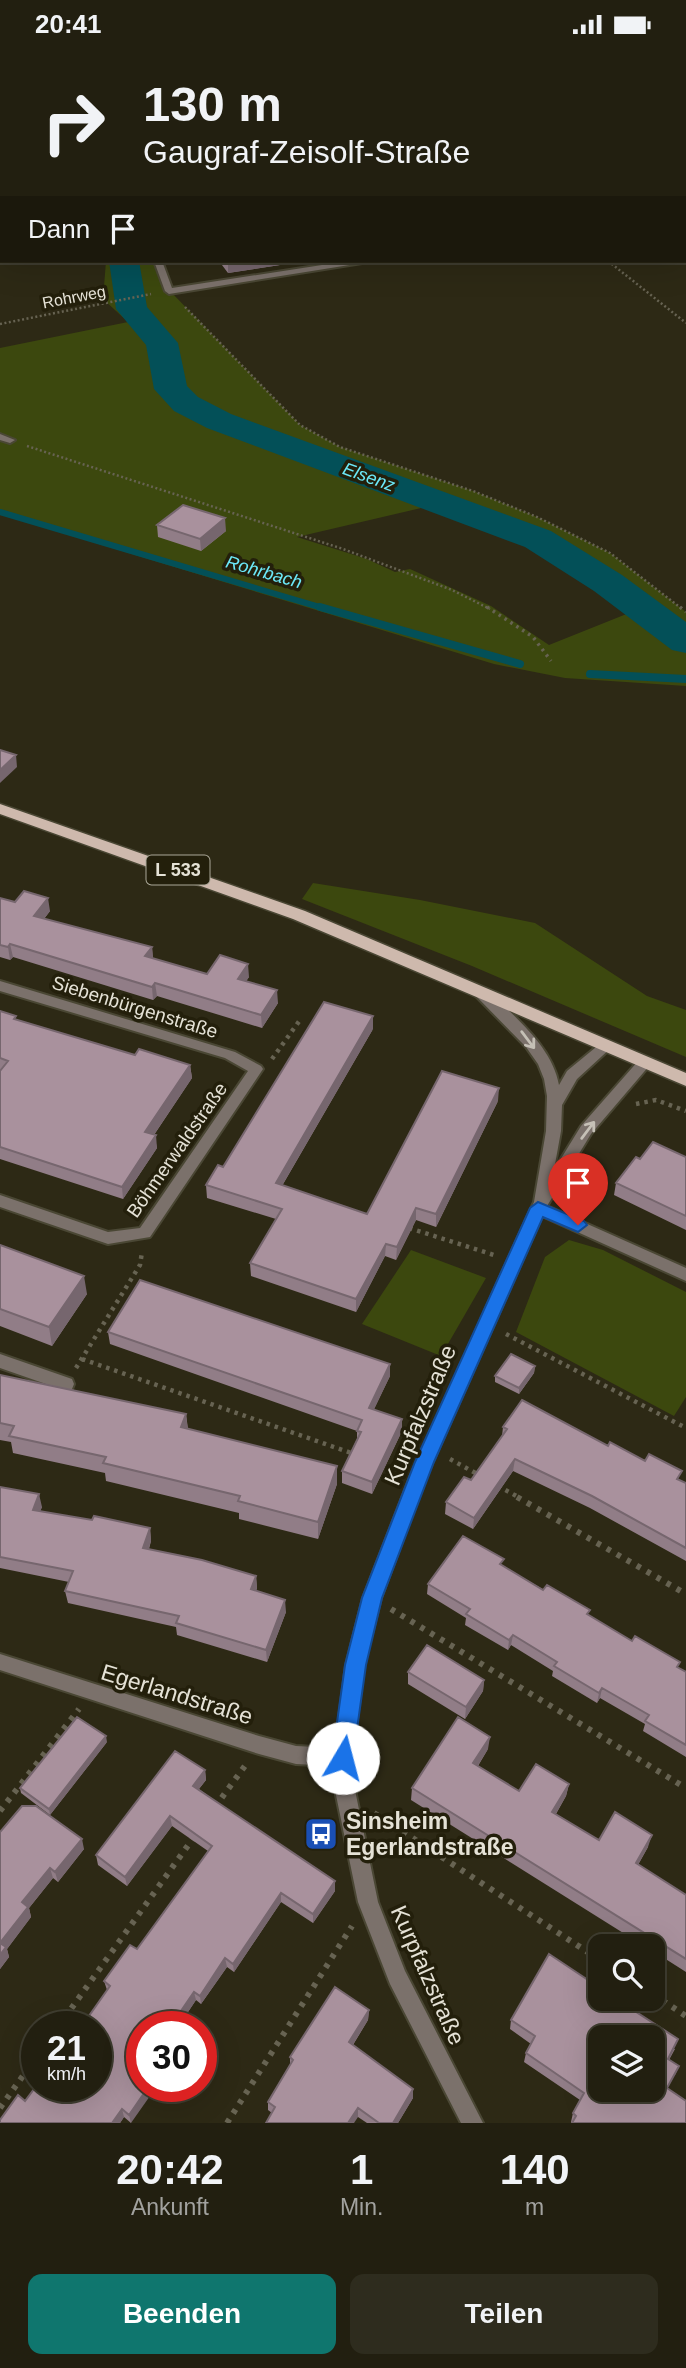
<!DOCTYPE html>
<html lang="de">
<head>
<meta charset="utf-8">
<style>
	:root { --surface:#221f10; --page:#2e2c1e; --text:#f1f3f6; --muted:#a2a29f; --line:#3f3d30; --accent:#0f766e }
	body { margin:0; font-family:Arial,sans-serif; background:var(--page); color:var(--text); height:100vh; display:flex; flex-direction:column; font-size:26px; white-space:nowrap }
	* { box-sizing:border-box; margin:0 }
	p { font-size:23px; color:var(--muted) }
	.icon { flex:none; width:38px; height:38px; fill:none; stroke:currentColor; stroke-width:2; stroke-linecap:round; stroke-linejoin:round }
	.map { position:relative; height:2074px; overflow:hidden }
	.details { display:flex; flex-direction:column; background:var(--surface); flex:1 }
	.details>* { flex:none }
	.banner { position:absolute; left:0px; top:0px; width:686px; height:214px; box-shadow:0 7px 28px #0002,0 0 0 2px var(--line); background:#221f10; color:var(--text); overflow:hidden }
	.tools { position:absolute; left:588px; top:1885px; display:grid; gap:14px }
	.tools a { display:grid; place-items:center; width:77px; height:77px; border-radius:14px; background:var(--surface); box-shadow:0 7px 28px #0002,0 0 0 2px var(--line); font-size:35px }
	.speed { position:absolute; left:21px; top:1962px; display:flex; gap:14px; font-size:35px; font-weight:700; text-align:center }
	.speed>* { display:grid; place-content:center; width:91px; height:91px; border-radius:50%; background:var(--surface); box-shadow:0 7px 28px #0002,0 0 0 2px var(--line); line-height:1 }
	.speed small { font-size:18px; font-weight:400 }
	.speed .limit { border:10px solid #d22; background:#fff; color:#111 }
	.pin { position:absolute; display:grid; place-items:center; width:60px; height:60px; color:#fff; margin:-72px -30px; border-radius:50% 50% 50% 0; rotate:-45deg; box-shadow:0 0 7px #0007 }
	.pin .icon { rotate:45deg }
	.me { position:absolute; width:77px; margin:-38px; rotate:8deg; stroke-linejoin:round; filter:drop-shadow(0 0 5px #0008) }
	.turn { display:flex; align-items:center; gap:24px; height:147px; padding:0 28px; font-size:32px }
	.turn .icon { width:91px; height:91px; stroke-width:2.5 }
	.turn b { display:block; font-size:49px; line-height:60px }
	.then { display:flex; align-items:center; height:66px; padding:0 28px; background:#0003; gap:14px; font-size:26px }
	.eta { display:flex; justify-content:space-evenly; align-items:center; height:119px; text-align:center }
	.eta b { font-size:42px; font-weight:600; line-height:49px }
	.primary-button { display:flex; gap:14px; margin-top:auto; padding:14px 28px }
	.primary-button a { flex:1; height:80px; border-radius:14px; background:var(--accent); color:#fff; font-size:28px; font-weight:600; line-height:80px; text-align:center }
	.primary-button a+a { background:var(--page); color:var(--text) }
	.status { display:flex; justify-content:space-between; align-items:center; height:49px; padding:0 35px; background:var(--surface); direction:ltr }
	.status svg { height:19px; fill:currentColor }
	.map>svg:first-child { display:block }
</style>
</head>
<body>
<div class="status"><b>20:41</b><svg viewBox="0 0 49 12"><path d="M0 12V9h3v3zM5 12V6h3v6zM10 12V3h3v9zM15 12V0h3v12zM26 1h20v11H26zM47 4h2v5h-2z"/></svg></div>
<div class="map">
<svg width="686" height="2074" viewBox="0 0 686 2074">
	<rect width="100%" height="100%" fill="#2d2915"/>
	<!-- green -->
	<path fill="#3c480e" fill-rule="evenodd" d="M106 212H158L170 242 300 376 340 398 473 442 537 468 610 504 686 563V637L565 629 494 615 0 465V299L128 273 103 250ZM434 456 521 490 634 562 549 596 491 557 410 520 395 523 367 510 297 488Z
		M313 834 420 851 535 874 647 947 686 961V1008L472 917 302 850Z
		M569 1191 603 1201 686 1243V1348L674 1367 516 1283 545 1208Z
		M411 1201 486 1229 441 1307 362 1275Z"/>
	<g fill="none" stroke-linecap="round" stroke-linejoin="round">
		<!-- stream-far1 -->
		<path stroke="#035058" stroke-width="6" d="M0 463 326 560"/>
		<!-- stream -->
		<path stroke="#035058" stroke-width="8" d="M320 558 520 615
			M590 625 686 630"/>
		<!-- river -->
		<path fill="#035058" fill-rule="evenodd" d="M0 170H2V188H0Z
			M109 212H139L147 258 178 294 187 337 198 348 231 365 551 482 622 526 686 573V604L672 601 594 542 525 498 207 379 174 362 154 340 146 296 116 260Z"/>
		<defs>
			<path id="street" d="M343 0H350L352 2H344Z
				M154 212H162L172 239 348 212H366L362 214 169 245 165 242Z
				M0 385 15 391 10 394 0 391Z
				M0 932 235 1003 261 1017 263 1020 261 1023 150 1188 108 1195 0 1158V1146L108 1183 140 1179 248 1022 225 1009 0 942Z
				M480 938C489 941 495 949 502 955 525 977 553 1003 559 1036L567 1022 601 994H611L613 997 577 1030 562 1056 561 1082 554 1121 581 1077 639 1011H649L651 1014 649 1017 591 1085 547 1157 686 1219V1232L542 1167 426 1428 381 1549 364 1616 352 1709 356 1746 378 1853 405 1922 483 2074H461L390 1935 358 1853 336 1746 334 1717 296 1715 259 1705 0 1621V1605L259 1687 296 1697 335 1699 346 1616 363 1549 410 1428 534 1153 546 1082 547 1047 544 1030 538 1015 526 998 475 946 473 943Z
				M0 1305 72 1330 74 1335 72 1340 66 1342 0 1319Z"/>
			<path id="primary" d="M180 0H193L179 2Z
				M0 755 305 862 686 1024V1037L293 870 0 765Z"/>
		</defs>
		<!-- street casing -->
		<use href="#street" stroke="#4a4734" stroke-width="4"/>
		<!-- primary casing -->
		<use href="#primary" stroke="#4a4734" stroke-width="3"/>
		<!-- path-far3 -->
		<path stroke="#676352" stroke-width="2.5" stroke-dasharray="2 2.5" stroke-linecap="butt" d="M608 212 686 274
			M185 258 300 376 340 398 473 442 537 468 610 504 682 560
			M0 275 151 245
			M27 397 343 500 452 541 490 560"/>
		<!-- path-far2 -->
		<path stroke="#676352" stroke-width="3.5" stroke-dasharray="2.5 4.5" stroke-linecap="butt" d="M487 558 533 588 551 612
			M680 558 686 563"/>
		<!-- path-far1 -->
		<path stroke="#676352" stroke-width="4.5" stroke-dasharray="3.5 5" stroke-linecap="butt" d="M272 1010 300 971
			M636 1055 656 1051 686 1062
			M409 1179 494 1206
			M506 1285 686 1379
			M82 1310 354 1405
			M76 1319 140 1216 142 1203
			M450 1410 479 1426
			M498 1437 520 1449"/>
		<!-- path -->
		<path stroke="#676352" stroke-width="6" stroke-dasharray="4.5 7" stroke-linecap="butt" d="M517 1448 686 1545
			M391 1560 686 1739
			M215 1758 247 1714
			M0 1762 79 1660
			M374 1764 600 1911
			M653 1945 686 1967
			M58 1978 194 1788
			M0 2059 37 2007
			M227 2074 352 1877"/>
		<!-- street -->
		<use href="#street" fill="#7b716b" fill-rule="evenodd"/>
		<!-- primary -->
		<use href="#primary" fill="#ceb9ad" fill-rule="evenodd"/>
	</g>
	<!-- wall -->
	<path fill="#917d87" d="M0 17 2 22V127L0 126Z
		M0 134H2V155L0 154Z
		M219 212H306L228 224Z
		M157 476 226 482 201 502 158 488Z
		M0 849 50 862 44 870 152 898 153 910 207 925 249 928 246 932 278 954 262 979 157 947 153 951 13 908 10 911 0 908Z
		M0 962 16 971 135 1006 190 1016 192 1029 154 1086 157 1099 123 1150 0 1110Z
		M373 980 282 1137 367 1165 498 1052 436 1178 416 1171 396 1211 385 1207 356 1263 251 1227 250 1214 276 1170 207 1149 206 1136 223 1118Z
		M686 1108V1181L614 1146 616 1134Z
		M0 1196 87 1245 52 1297 0 1277Z
		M108 1283 390 1327 374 1360 402 1382 372 1445 342 1434V1422L357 1390V1382L110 1295Z
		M535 1317 534 1324 519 1345 495 1333V1327Z
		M0 1326 186 1365 188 1380 337 1435 318 1490 239 1470V1464L106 1432 105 1424 13 1404 11 1393 0 1391Z
		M503 1378 608 1397 686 1434V1512L590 1459 513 1422 473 1480 445 1465 446 1453 471 1431 502 1387Z
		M0 1438 42 1458 40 1462 92 1471 150 1479 151 1492 149 1500 256 1527 257 1539 256 1542 286 1563 267 1613 177 1586 176 1578 68 1554 65 1542 69 1533 0 1519Z
		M503 1517 686 1623V1708L643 1682 645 1675 600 1649 597 1654 552 1627 553 1622 511 1596 508 1601 465 1576 466 1569 427 1545 428 1535Z
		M408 1623 484 1631 483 1642 465 1670 408 1635Z
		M107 1693 50 1766 21 1744 20 1739Z
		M488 1700 478 1717 519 1742 569 1735 566 1747 556 1765 599 1791 648 1798 638 1816 686 1846V1923L653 1902V1897H644L411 1751 412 1739Z
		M205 1721 206 1731 199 1740 335 1842 313 1874 281 1853 234 1923 227 1918 201 1955 196 1951 178 1978H142L131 2074 124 2068 120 2074H0L25 2052 96 2037V1978H85L84 1974 107 1941 104 1932 137 1900 208 1802 172 1777 127 1837 98 1816 96 1806Z
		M0 1783 84 1800 58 1833 53 1829 29 1859 31 1868 7 1900 9 1908 0 1920Z
		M369 1961 368 1971 353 1996 413 2040V2049L398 2074H367L358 2068 272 2064 268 2061V2053L290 2016V2008Z
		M511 1971 675 2000 669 2011 679 2017 675 2026 572 2074 571 2073 573 2064 580 2051 524 2013 526 2004 531 1995 510 1980Z"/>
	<!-- shaded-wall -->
	<path fill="#76666e" d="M228 212H306L228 224Z
		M225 469 226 482 201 502 200 490Z
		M16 706 17 718 0 734V721Z
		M48 849 50 862 36 880 34 867Z
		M10 895 13 908 10 911 8 898Z
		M152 898 153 911 145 907Z
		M248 915 249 928 239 943 238 930Z
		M155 934 157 947 153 951 152 938Z
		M277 941 278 954 262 979 261 966Z
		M373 967V980L276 1147V1134Z
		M190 1016 192 1029 147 1096 145 1083Z
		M499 1039 498 1052 436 1178V1165Z
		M156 1086 157 1099 123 1150 122 1138Z
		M416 1159V1171L396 1211 397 1198Z
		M386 1195 385 1207 356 1263V1250Z
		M84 1227 87 1245 52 1297 49 1278Z
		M390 1315V1327L369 1371V1359Z
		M535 1317 534 1324 519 1345V1339Z
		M186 1365 188 1383 181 1378Z
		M402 1370V1382L372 1445V1433Z
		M515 1410 513 1422 473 1480 474 1469Z
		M337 1417V1435L318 1490V1473Z
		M39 1445 42 1458 36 1473 33 1461Z
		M150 1479 151 1492 145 1511 143 1499Z
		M256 1527 257 1539 252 1552 251 1540Z
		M285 1551 286 1563 267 1613 266 1601Z
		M513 1586 511 1596 508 1601 509 1591Z
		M484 1631 483 1642 465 1670 466 1658Z
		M602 1639 600 1649 597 1654 599 1644Z
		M106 1687 107 1693 50 1766 49 1760Z
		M490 1688 488 1700 472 1726 473 1714Z
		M205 1721 206 1731 194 1746 193 1737Z
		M569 1735 566 1747 550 1775 552 1763Z
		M170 1767 172 1777 127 1837 125 1828Z
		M652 1786 648 1798 632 1826 636 1814Z
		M82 1790 84 1800 58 1833 55 1823Z
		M50 1819 53 1829 29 1859 31 1868 7 1900 9 1908 0 1920V1894L22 1853Z
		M335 1832V1842L313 1874V1865Z
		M281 1844V1853L234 1923 233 1915Z
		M225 1909 227 1918 201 1955 200 1947Z
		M194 1943 196 1951 178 1978H170Z
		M369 1961 368 1971 349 2002V1993Z
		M149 2037H157L131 2074 129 2066Z
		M413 2040V2049L398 2074H393Z
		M358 2059V2068L354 2074H348Z
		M122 2060 124 2068 120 2074H112Z"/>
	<!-- building -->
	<path fill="#a9919d" stroke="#76666e" stroke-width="2" fill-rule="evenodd" d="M314 0H341L346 2H315Z
		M0 32H2V86L0 84Z
		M2 90V115L0 114V95Z
		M183 456 225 469 200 490 157 476Z
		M0 701 16 706 0 721Z
		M24 842 48 849 34 867 152 898 145 907 207 925 220 906 248 915 238 930 277 941 261 966 155 934 152 938 10 895 8 898 0 896V849L15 853Z
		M324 953 373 967 276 1134 367 1165 442 1022 499 1039 436 1165 416 1159 397 1198 386 1195 356 1250 250 1214 282 1160 206 1136 218 1116 223 1118Z
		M0 962 16 967 14 970 135 1006 139 1000 190 1016 145 1083 156 1086 122 1138 0 1098V1022L8 1012 0 1009Z
		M653 1093 686 1108V1167L616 1134 636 1108 640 1110Z
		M0 1196 84 1227 49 1278 0 1260Z
		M140 1231 390 1315 369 1359 402 1370 372 1433 342 1422 361 1383 357 1382 362 1371 108 1283Z
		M511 1305 535 1317 519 1339 495 1327Z
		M0 1326 186 1365 181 1378 337 1417 318 1473 238 1452 240 1447 103 1414 106 1408 9 1387 14 1377 0 1374Z
		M522 1351 608 1397 610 1393 645 1412 649 1405 682 1422 677 1430 686 1434V1499L592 1447 515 1410 474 1469 446 1453 464 1428 471 1431 507 1380 503 1378Z
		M0 1438 39 1445 33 1461 92 1471 94 1467 150 1479 143 1499 202 1511 256 1527 251 1540 285 1551 266 1601 176 1574 179 1567 65 1542 73 1522 0 1508Z
		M463 1487 504 1510 500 1515 543 1541 547 1536 590 1561 587 1565 632 1592 635 1587 680 1613 677 1618 686 1623V1696L645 1672 649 1666 602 1639 599 1644 554 1617 557 1613 513 1586 509 1591 466 1565 470 1560 428 1535Z
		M427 1596 484 1631 466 1658 408 1623Z
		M77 1668 106 1687 49 1760 20 1739Z
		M458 1668 490 1688 473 1714 519 1742 536 1715 569 1735 552 1763 599 1791 615 1763 652 1786 636 1814 686 1846V1910L412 1739Z
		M175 1702 205 1721 193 1737 335 1832 313 1865 281 1844 233 1915 225 1909 200 1947 194 1943 170 1978H142V2037H149L129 2066 122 2060 112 2074H0V2071L18 2046 25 2052 37 2036 96 2037V1978H89L84 1974 110 1937 104 1932 130 1896 137 1900 212 1797 170 1767 125 1828 96 1806Z
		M22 1757H36L82 1790 55 1823 50 1819 22 1853 28 1858 0 1894 6 1898 0 1906V1783Z
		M549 1905 600 1939V1950H616L678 1990 668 2010 679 2017 667 2039 686 2052V2074H572L576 2067 573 2064 584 2044 526 2004 535 1987 511 1971ZM600 1988H653V2040H600Z
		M335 1938 369 1961 349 1993 413 2040 393 2074H379L358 2059 348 2074H266L275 2058 268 2053 293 2011 290 2008Z"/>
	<!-- one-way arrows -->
	<defs><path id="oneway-shaft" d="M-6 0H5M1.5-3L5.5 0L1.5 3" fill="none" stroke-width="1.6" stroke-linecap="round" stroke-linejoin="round" transform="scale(1.75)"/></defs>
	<g stroke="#c5c0b6">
		<use href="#oneway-shaft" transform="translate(528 991) rotate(53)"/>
		<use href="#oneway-shaft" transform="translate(588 1081) rotate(-53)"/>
	</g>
	<!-- route -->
	<path fill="#1a73e8" stroke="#114b97" stroke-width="2" d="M538 1153 584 1172 587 1176 578 1183 543 1168 434 1413 382 1549 366 1616 353 1709 350 1716 343 1719 335 1716 332 1709 345 1616 362 1549 415 1413 530 1159Z"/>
	<!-- icons -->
	<defs>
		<symbol id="bus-square" viewBox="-11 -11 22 22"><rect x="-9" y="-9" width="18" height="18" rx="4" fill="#1a4fb4" stroke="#231f0b"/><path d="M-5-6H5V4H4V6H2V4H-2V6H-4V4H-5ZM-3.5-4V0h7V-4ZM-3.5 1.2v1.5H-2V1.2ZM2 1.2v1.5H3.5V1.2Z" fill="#fff"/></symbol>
	</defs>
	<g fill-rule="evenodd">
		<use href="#bus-square" x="302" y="1766" width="38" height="38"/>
	</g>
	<g text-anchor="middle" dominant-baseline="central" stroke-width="7" stroke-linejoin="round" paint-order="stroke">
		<!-- far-street labels -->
		<g font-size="16" fill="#e5e2d6" stroke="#231f0b">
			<text transform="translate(74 248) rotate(-11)">Rohrweg</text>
		</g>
		<!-- far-water labels -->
		<g font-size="18" font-style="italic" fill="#6ce9f9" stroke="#231f0b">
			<text transform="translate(369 428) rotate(20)">Elsenz</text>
			<text transform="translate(264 523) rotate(16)">Rohrbach</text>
		</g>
		<!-- shield labels -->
		<rect fill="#231f0b" stroke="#aba899" stroke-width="2" x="146.5" y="806.5" width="63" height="29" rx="5"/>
		<g font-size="18" font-weight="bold" fill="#e5e2d6">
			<text x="178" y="821">L 533</text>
		</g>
		<!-- street labels -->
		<g font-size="19" fill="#e5e2d6" stroke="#231f0b">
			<text transform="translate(135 958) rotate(17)">Siebenbürgenstraße</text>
			<text transform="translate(177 1101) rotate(-55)">Böhmerwaldstraße</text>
		</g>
		<!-- near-street labels -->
		<g font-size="23" fill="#e5e2d6" stroke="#231f0b">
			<text transform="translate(420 1366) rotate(-67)">Kurpfalzstraße</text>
			<text transform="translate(177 1645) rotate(17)">Egerlandstraße</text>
			<text transform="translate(428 1926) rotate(66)">Kurpfalzstraße</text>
		</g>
		<!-- near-poi labels -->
		<g font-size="23" font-weight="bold" fill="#e5e2d6" stroke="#231f0b" text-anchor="start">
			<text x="346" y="1772">Sinsheim<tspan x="346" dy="26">Egerlandstraße</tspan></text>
		</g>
	</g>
</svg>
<div class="tools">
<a><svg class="icon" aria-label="search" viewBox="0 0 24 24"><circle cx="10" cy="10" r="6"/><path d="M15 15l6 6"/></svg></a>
<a><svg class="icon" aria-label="layers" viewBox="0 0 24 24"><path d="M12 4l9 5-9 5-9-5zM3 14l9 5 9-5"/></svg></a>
</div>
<div class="speed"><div>21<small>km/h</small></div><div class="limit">30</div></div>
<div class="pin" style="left:578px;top:1176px;background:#d93025"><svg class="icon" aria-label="arrive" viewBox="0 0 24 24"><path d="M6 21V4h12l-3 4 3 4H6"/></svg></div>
<svg class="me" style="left:343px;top:1709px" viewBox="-20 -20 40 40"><circle r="19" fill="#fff"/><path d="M0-13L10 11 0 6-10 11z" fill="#1a73e8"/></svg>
<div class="banner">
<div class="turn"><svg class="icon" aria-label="right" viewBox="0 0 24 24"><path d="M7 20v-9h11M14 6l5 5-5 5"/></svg><div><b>130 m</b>Gaugraf-Zeisolf-Straße</div></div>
<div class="then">Dann<svg class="icon" aria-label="arrive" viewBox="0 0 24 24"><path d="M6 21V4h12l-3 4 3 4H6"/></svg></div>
</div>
</div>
<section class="details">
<div class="eta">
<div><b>20:42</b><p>Ankunft</p></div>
<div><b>1</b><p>Min.</p></div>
<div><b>140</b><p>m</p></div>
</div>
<div class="primary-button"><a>Beenden</a><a>Teilen</a></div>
</section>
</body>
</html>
